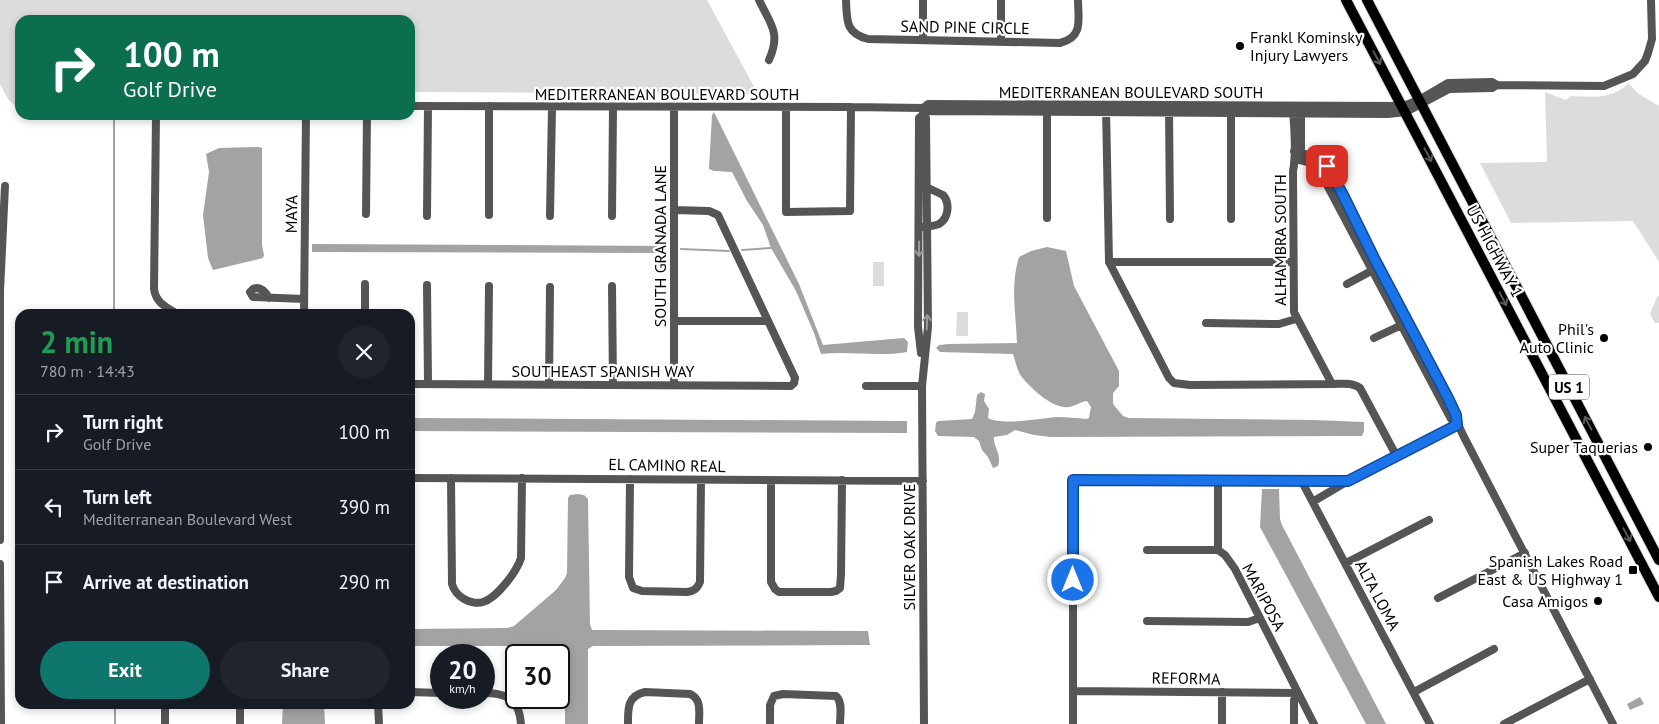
<!DOCTYPE html>
<html lang="en">
<head>
<meta charset="utf-8">
<style>
	:root { --surface:#171b24; --page:#20242c; --text:#f1f3f6; --muted:#9ea1a6; --line:#363941; --accent:#0f766e }
	body { margin:0; font-family:"PT Sans",sans-serif; background:var(--page); color:var(--text); height:100vh; display:flex; flex-direction:column; font-size:19px; white-space:nowrap }
	* { box-sizing:border-box; margin:0 }
	p { font-size:16px; color:var(--muted) }
	.icon { flex:none; width:28px; height:28px; fill:none; stroke:currentColor; stroke-width:2; stroke-linecap:round; stroke-linejoin:round }
	.map { position:relative; flex:1; overflow:hidden }
	.panel { position:absolute; left:15px; top:309px; width:400px; height:400px; display:flex; flex-direction:column; background:var(--surface); border-radius:15px; box-shadow:0 2px 8px #0003 }
	.panel>* { flex:none }
	.top-card { position:absolute; left:15px; top:15px; width:400px; height:105px; border-radius:15px; box-shadow:0 2px 8px #0003; background:#0b6e4f; color:#fff; overflow:hidden }
	.speed { position:absolute; left:430px; top:644px; display:flex; gap:10px; font-size:25px; font-weight:700; text-align:center }
	.speed>* { display:grid; place-content:center; width:65px; height:65px; border-radius:50%; background:var(--surface); box-shadow:0 2px 8px #0003; line-height:1 }
	.speed small { font-size:12px; font-weight:400 }
	.speed .limit { border:2px solid #111; border-radius:8px; background:#fff; color:#111 }
	.pin { position:absolute; display:grid; place-items:center; width:42px; height:42px; color:#fff; margin:-21px; border-radius:10px; box-shadow:0 2px 8px #0006 }
	.me { position:absolute; width:55px; margin:-28px; rotate:0deg; stroke-linejoin:round; filter:drop-shadow(0 0 4px #0008) }
	.turn { display:flex; align-items:center; gap:18px; height:105px; padding:0 25px; font-size:22px }
	.turn .icon { width:65px; height:65px; stroke-width:2.5 }
	.turn b { display:block; font-size:35px; line-height:42px }
	.round { display:grid; place-items:center; flex:none; width:52px; height:52px; border-radius:26px; background:var(--page) }
	.summary { display:flex; align-items:center; justify-content:space-between; height:85px; padding:0 25px }
	h1 { font-size:30px; font-weight:700; line-height:38px; color:#1e9e55 }
	.button { display:flex; gap:10px; margin-top:auto; padding:10px 25px }
	.button a { flex:1; height:58px; border-radius:30px; background:var(--accent); color:#fff; font-size:20px; font-weight:700; line-height:58px; text-align:center }
	.button a+a { background:var(--page); color:var(--text) }
	ul { padding:0; list-style:none }
	li { display:flex; align-items:center; gap:15px; height:75px; padding:0 25px; border-top:1px solid var(--line) }
	li div { flex:1 }
	li b { display:block; font-size:19px }
	li em { font-style:normal }
	.map>svg:first-child { display:block }
</style>
</head>
<body>
<div class="map">
<svg width="1659" height="724" viewBox="0 0 1659 724">
	<rect width="100%" height="100%" fill="#fff"/>
	<!-- green -->
	<path fill="#dcdcdc" d="M0 0H707L758 94 410 92V20H20V111L8 99 0 84Z
		M1628 83 1639 94 1659 106V262L1633 221 1511 223 1480 163 1547 162 1545 92 1566 100 1571 96C1591 97 1613 100 1628 83Z
		M873 262H884V286H873Z
		M1659 296V323H1655L1650 314 1657 297Z
		M957 312H968V336H956Z"/>
	<!-- water -->
	<path fill="#a3a3a3" d="M714 112 799 284 823 345 904 338 908 342 907 352C879 357 850 351 821 354L814 333 796 291 771 248 763 225 747 201 732 172 714 171 709 169 712 115Z
		M259 147 262 148V245L264 255 263 258 213 270 208 258 203 215 209 172 206 154 219 148Z
		M312 244 666 246 665 253 312 252Z
		M1047 247 1066 251 1074 286 1119 371V386L1113 393V404L1123 416 1129 418 1313 420 1364 422V431L1362 436 1051 437 1034 435 1015 430 1007 435 994 437C993 448 1002 452 998 466L993 468 988 457 982 450 979 441 974 437 938 436 935 431 936 423 938 421 972 419 975 412 977 395 981 392 985 394 984 401 989 409 988 418C1002 426 1041 418 1058 417 1067 417 1077 418 1086 419L1089 418 1091 407 1087 401C1080 402 1075 406 1069 407 1052 409 1031 388 1021 376 1017 370 1015 360 1013 354L940 352 936 348 939 345 949 344 1017 343C1016 314 1010 286 1019 257L1031 251Z
		M410 418 907 421V433L410 431Z
		M1262 489H1279L1280 519 1282 525 1386 724H1366L1260 527Z
		M578 494 584 495 588 499 590 624 592 630 865 631H868L870 645 593 646 588 649V724H565V693L559 684V655H533L524 647 514 646H410V629L507 628 514 626 556 590 565 578 567 573 568 498 570 495Z
		M1640 697 1644 704 1630 710 1627 704Z
		M283 704H324L325 724H282Z"/>
	<g fill="none" stroke-linecap="round" stroke-linejoin="round">
		<!-- stream -->
		<path stroke="#a3a3a3" stroke-width="2" d="M681 249 729 251
			M742 250 771 248
			M114 314V115
			M115 724V704"/>
		<defs>
			<path id="major" d="M1346 0 1659 597
				M1367 0 1659 560"/>
		</defs>
		<!-- major casing -->
		<use href="#major" stroke="#dbdbdb" stroke-width="12"/>
		<!-- minor -->
		<path stroke="#555" stroke-width="8" d="M759 0C771 25 781 33 769 60
			M846 0C847 20 845 33 868 39L1060 43C1084 37 1078 19 1078 0
			M923 0V39
			M1001 41V0
			M410 106 851 107 923 108 928 111 1388 114 1406 112 1449 89 1492 88 1497 85 1604 86 1633 74 1645 61 1648 53 1652 39 1651 0
			M674 107V385
			M1106 107 1109 262 1169 378 1174 383 1190 385 1332 384
			M786 108V212L850 211 851 107
			M923 108V115L926 118 928 327 922 386 924 724
			M923 108 928 104 1403 106 1419 100 1448 83 1492 82 1497 85
			M1047 108V218
			M1169 108 1170 219
			M1231 108V219
			M1293 108C1294 129 1297 152 1293 171L1294 312 1332 384C1342 384 1352 382 1360 388L1397 457
			M1301 109V148L1300 153 1296 159 1312 163 1319 170 1451 419 1457 425
			M156 115 154 289C156 303 166 307 177 314
			M1294 151 1316 157 1331 171 1374 258 1448 398C1454 411 1457 424 1464 437L1613 724
			M674 210 709 211 718 215 795 378 794 383
			M366 214 367 115
			M489 215V106
			M427 216 428 106
			M550 216 552 107
			M612 216 613 107
			M923 227C929 226 935 226 939 224 949 218 950 203 943 195L924 186
			M1109 262H1292
			M365 284V314
			M1347 284 1375 269
			M427 285 428 384
			M612 286 613 385
			M269 298C265 291 260 286 253 289L250 292 253 297 304 299
			M304 314 306 115
			M674 321H768
			M1206 323 1279 324 1296 319
			M1374 338 1406 323
			M921 353 918 327 919 118 923 115
			M410 384 791 386 794 383
			M488 384 489 286
			M549 384 550 287
			M866 386H922
			M410 478 923 481
			M451 478 452 584C454 591 457 595 464 599 469 602 477 604 483 602 497 598 517 571 521 558L522 478
			M630 479 629 577 633 588 642 591 687 592C694 591 697 589 700 582L701 480
			M771 480V582L775 589 779 592H831L836 591 840 588 841 575 842 480
			M1218 480V550L1225 555 1235 569 1314 724
			M1301 480 1430 724
			M1314 501 1348 481 1457 425
			M0 540V291L5 186
			M1147 550H1218
			M1346 563 1429 520
			M0 564 1 724
			M1438 598 1525 553
			M1147 621 1248 622 1260 618
			M1073 691 1298 693
			M410 692 441 693
			M1414 692 1494 649
			M484 693C507 693 519 699 521 724
			M165 704V724
			M378 704 379 724
			M240 724V704
			M628 724C628 709 627 696 645 692L690 694C702 699 699 713 699 724
			M770 724V705L774 696 783 694 836 696C843 702 840 715 840 724
			M1073 724V480L1348 481
			M1222 724V692
			M1294 724V700L1298 693
			M1504 724 1590 679"/>
		<!-- major -->
		<use href="#major" stroke="#000" stroke-width="10"/>
	</g>
	<!-- one-way arrows -->
	<defs><path id="oneway-shaft" d="M-6 0H5M1.5-3L5.5 0L1.5 3" fill="none" stroke-width="1.6" stroke-linecap="round" stroke-linejoin="round" transform="scale(1.25)"/></defs>
	<g stroke="#595959">
		<use href="#oneway-shaft" transform="translate(1377 58) rotate(62)"/>
		<use href="#oneway-shaft" transform="translate(1428 155) rotate(62)"/>
		<use href="#oneway-shaft" transform="translate(1503 299) rotate(62)"/>
		<use href="#oneway-shaft" transform="translate(1588 423) rotate(-118)"/>
		<use href="#oneway-shaft" transform="translate(1627 535) rotate(62)"/>
	</g>
	<g stroke="#999">
		<use href="#oneway-shaft" transform="translate(919 249) rotate(90)"/>
		<use href="#oneway-shaft" transform="translate(927 322) rotate(-88)"/>
	</g>
	<g fill="none" stroke-linecap="round" stroke-linejoin="round">
		<defs>
			<path id="route" d="M1073 580V480L1348 481 1457 425 1456 415 1448 398 1374 258 1343 195 1327 166"/>
		</defs>
		<!-- route casing -->
		<use href="#route" stroke="#114b97" stroke-width="12"/>
		<!-- route -->
		<use href="#route" stroke="#1a73e8" stroke-width="9"/>
	</g>
	<!-- markers -->
	<g fill="#000" stroke="#fff" stroke-width="2">
		<circle cx="1240" cy="46" r="5"/>
		<circle cx="1604" cy="338" r="5"/>
		<circle cx="1648" cy="447" r="5"/>
		<rect x="1628" y="565" width="10" height="10" rx="2.5"/>
		<circle cx="1598" cy="601" r="5"/>
	</g>
	<g text-anchor="middle" dominant-baseline="central" stroke-width="4.5" stroke-linejoin="round" paint-order="stroke">
		<!-- shield labels -->
		<rect fill="#fff" stroke="#4c4c4c" stroke-width="1" x="1549" y="374.5" width="40" height="25" rx="4"/>
		<g font-size="15" font-weight="bold" fill="#000">
			<text x="1569" y="387">US 1</text>
		</g>
		<!-- street labels -->
		<g font-size="16" fill="#000" stroke="#fff">
			<text transform="translate(965 27) rotate(1)">SAND PINE CIRCLE</text>
			<text x="1131" y="92">MEDITERRANEAN BOULEVARD SOUTH</text>
			<text x="667" y="94">MEDITERRANEAN BOULEVARD SOUTH</text>
			<text transform="translate(291 214) rotate(-89)">MAYA</text>
			<text transform="translate(1280 240) rotate(-90)">ALHAMBRA SOUTH</text>
			<text transform="translate(660 246) rotate(-90)">SOUTH GRANADA LANE</text>
			<text transform="translate(1495 251) rotate(62)">US HIGHWAY 1</text>
			<text x="603" y="371">SOUTHEAST SPANISH WAY</text>
			<text transform="translate(667 465) rotate(1)">EL CAMINO REAL</text>
			<text transform="translate(909 547) rotate(-90)">SILVER OAK DRIVE</text>
			<text transform="translate(1378 595) rotate(62)">ALTA LOMA</text>
			<text transform="translate(1264 597) rotate(62)">MARIPOSA</text>
			<text transform="translate(1186 678) rotate(1)">REFORMA</text>
		</g>
		<!-- poi labels -->
		<g font-size="16" fill="#000" stroke="#fff" text-anchor="end">
			<text x="1250" y="37" text-anchor="start">Frankl Kominsky<tspan x="1250" dy="18">Injury Lawyers</tspan></text>
			<text x="1594" y="329">Phil's<tspan x="1594" dy="18">Auto Clinic</tspan></text>
			<text x="1638" y="447">Super Taquerias</text>
			<text x="1623" y="561">Spanish Lakes Road<tspan x="1623" dy="18">East &amp; US Highway 1</tspan></text>
			<text x="1588" y="601">Casa Amigos</text>
		</g>
	</g>
</svg>
<div class="speed"><div>20<small>km/h</small></div><div class="limit">30</div></div>
<div class="pin" style="left:1327px;top:166px;background:#d93025"><svg class="icon" aria-label="arrive" viewBox="0 0 24 24"><path d="M6 21V4h12l-3 4 3 4H6"/></svg></div>
<svg class="me" style="left:1073px;top:580px" viewBox="-20 -20 40 40"><circle r="17" fill="#1a73e8" stroke="#fff" stroke-width="3"/><path d="M0-11L8 9 0 5-8 9z" fill="#fff"/></svg>
<div class="top-card">
<div class="turn"><svg class="icon" aria-label="right" viewBox="0 0 24 24"><path d="M7 20v-9h11M14 6l5 5-5 5"/></svg><div><b>100 m</b>Golf Drive</div></div>
</div>
<section class="panel">
<div class="summary"><div><h1>2 min</h1><p>780 m · 14:43</p></div><a class="round"><svg class="icon" aria-label="close" viewBox="0 0 24 24"><path d="M6 6l12 12M18 6L6 18"/></svg></a></div>
<ul>
<li><svg class="icon" aria-label="right" viewBox="0 0 24 24"><path d="M7 20v-9h11M14 6l5 5-5 5"/></svg><div><b>Turn right</b><p>Golf Drive</p></div><em>100 m</em></li>
<li><svg class="icon" aria-label="left" viewBox="0 0 24 24"><path d="M17 20v-9H6M10 6l-5 5 5 5"/></svg><div><b>Turn left</b><p>Mediterranean Boulevard West</p></div><em>390 m</em></li>
<li><svg class="icon" aria-label="arrive" viewBox="0 0 24 24"><path d="M6 21V4h12l-3 4 3 4H6"/></svg><div><b>Arrive at destination</b></div><em>290 m</em></li>
</ul>
<div class="button"><a>Exit</a><a>Share</a></div>
</section>
</div>
</body>
</html>
